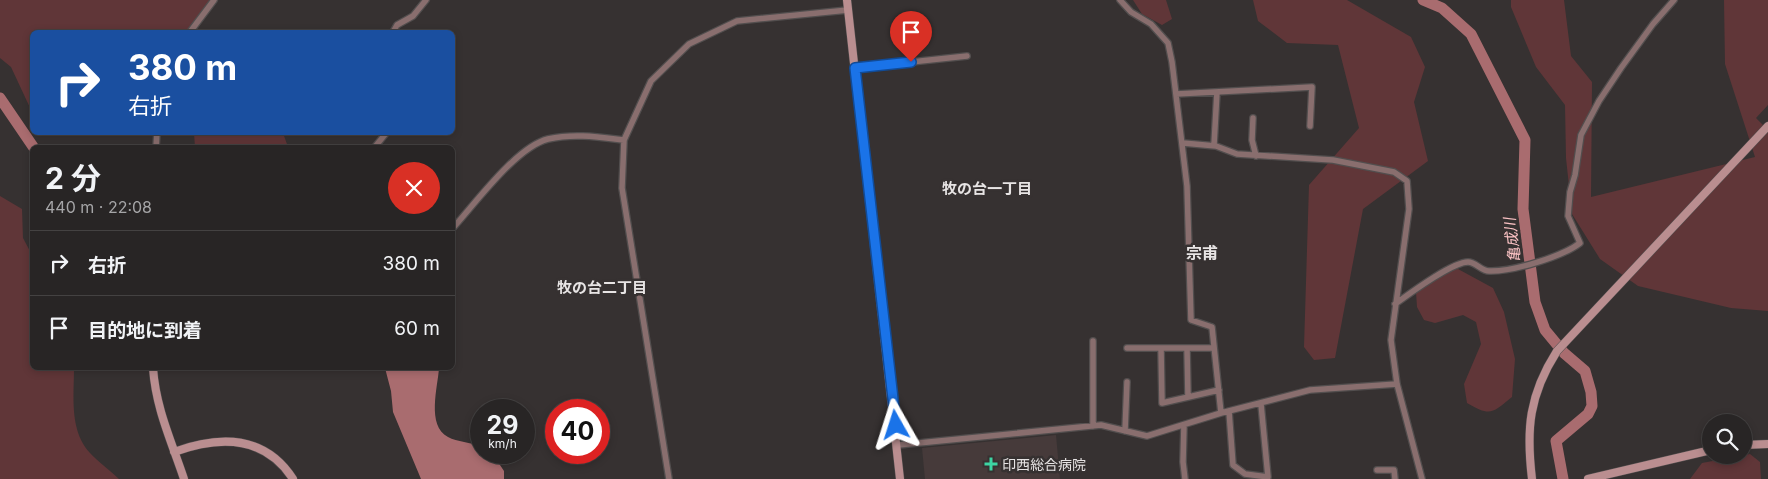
<!DOCTYPE html>
<html lang="ja">
<head>
<meta charset="utf-8">
<style>
	:root { --surface:#282525; --page:#343132; --text:#f1f3f6; --muted:#a5a5a7; --line:#444242 }
	body { margin:0; font-family:Inter,"Noto Sans JP",sans-serif; background:var(--page); color:var(--text); height:100vh; display:flex; flex-direction:column; font-size:19px; white-space:nowrap }
	* { box-sizing:border-box; margin:0 }
	p { font-size:16px; color:var(--muted) }
	.icon { flex:none; width:28px; height:28px; fill:none; stroke:currentColor; stroke-width:2; stroke-linecap:round; stroke-linejoin:round }
	.map { position:relative; flex:1; overflow:hidden }
	.side { position:absolute; left:30px; top:145px; width:425px; height:225px; display:flex; flex-direction:column; background:var(--surface); border-radius:8px; box-shadow:0 2px 8px #0003,0 0 0 1px var(--line) }
	.side>* { flex:none }
	.top-card { position:absolute; left:30px; top:30px; width:425px; height:105px; border-radius:8px; box-shadow:0 2px 8px #0003,0 0 0 1px var(--line); background:#1a4fa0; color:#fff; overflow:hidden }
	.tools { position:absolute; left:1702px; top:414px; display:grid; gap:10px }
	.tools a { display:grid; place-items:center; width:50px; height:50px; border-radius:50%; background:var(--surface); box-shadow:0 2px 8px #0003,0 0 0 1px var(--line); font-size:25px }
	.speed { position:absolute; left:470px; top:399px; display:flex; gap:10px; font-size:25px; font-weight:700; text-align:center }
	.speed>* { display:grid; place-content:center; width:65px; height:65px; border-radius:50%; background:var(--surface); box-shadow:0 2px 8px #0003,0 0 0 1px var(--line); line-height:1 }
	.speed small { font-size:12px; font-weight:400 }
	.speed .limit { border:8px solid #d22; background:#fff; color:#111 }
	.pin { position:absolute; display:grid; place-items:center; width:42px; height:42px; color:#fff; margin:-51px -21px; border-radius:50% 50% 50% 0; rotate:-45deg; box-shadow:0 0 5px #0007 }
	.pin .icon { rotate:45deg }
	.me { position:absolute; width:55px; margin:-28px; rotate:354deg; stroke-linejoin:round; filter:drop-shadow(0 0 4px #0008) }
	.turn { display:flex; align-items:center; gap:18px; height:105px; padding:0 15px; font-size:22px }
	.turn .icon { width:65px; height:65px; stroke-width:2.5 }
	.turn b { display:block; font-size:35px; line-height:42px }
	.round { display:grid; place-items:center; flex:none; width:52px; height:52px; border-radius:26px; background:var(--page) }
	.overview { display:flex; align-items:center; justify-content:space-between; height:85px; padding:0 15px }
	h1 { font-size:30px; font-weight:700; line-height:38px }
	ul { padding:0; list-style:none }
	li { display:flex; align-items:center; gap:15px; height:65px; padding:0 15px; border-top:1px solid var(--line) }
	li div { flex:1 }
	li b { display:block; font-size:19px }
	li em { font-style:normal }
	.map>svg:first-child { display:block }
</style>
</head>
<body>
<div class="map">
<svg width="1768" height="479" viewBox="0 0 1768 479">
	<rect width="100%" height="100%" fill="#363131"/>
	<!-- built -->
	<path fill="#463a3a" d="M1056 435 1060 479H925L922 448Z"/>
	<!-- green -->
	<path fill="#603638" d="M0 0H212L192 32H32V112L11 67 0 58Z
		M1133 0H1166L1172 19 1162 25 1142 14Z
		M1253 0H1347L1411 37 1425 67 1414 102 1428 161 1363 209 1335 358 1314 360 1304 347 1309 185 1359 128 1338 45 1287 43 1258 21Z
		M1511 0H1564L1571 56 1592 82 1591 197 1755 157 1725 64 1724 0H1768V105L1756 118 1768 130V311L1731 308 1638 286 1600 259 1572 214 1566 158 1565 105 1536 67 1511 7Z
		M194 133H283L288 147H195Z
		M0 196 22 209 23 238 32 255V368H74C74 396 69 430 90 453 98 462 110 470 119 479H0Z
		M1458 269 1493 288 1504 312 1515 359 1512 397C1492 413 1491 417 1467 403L1464 384 1481 344 1476 322 1463 315 1435 323 1424 320 1417 307 1416 292 1436 272Z
		M1750 454 1760 462 1761 479H1690L1702 463Z"/>
	<!-- water -->
	<path fill="#a96c6f" d="M385 368H439C438 386 426 426 448 437 457 442 471 442 481 447V452L492 453 504 471V479H421L393 412 391 391Z"/>
	<g fill="none" stroke-linecap="round" stroke-linejoin="round">
		<!-- river -->
		<path stroke="#a96c6f" stroke-width="11" d="M1423 0 1442 8 1471 34 1525 140 1523 209 1535 302 1545 330 1564 353 1585 371 1591 392 1592 406 1588 414 1556 441 1563 479
			M0 98 34 148"/>
		<defs>
			<path id="street" d="M1120 0 1131 12 1151 24 1168 43 1172 62 1187 186 1191 320 1212 327 1221 413
				M190 32 214 0
				M393 32 397 25 413 16 426 0
				M855 68 967 56
				M1176 94 1312 87 1310 126
				M1253 118 1252 140 1256 156
				M1183 143 1216 146 1237 154 1333 160 1394 172 1407 181 1409 209 1391 340 1397 384 1422 479
				M1214 145 1217 92
				M156 148 157 132
				M374 148 387 132
				M452 229C475 204 516 147 548 139 574 133 599 137 624 140
				M1395 304C1409 294 1452 262 1468 262 1476 262 1481 271 1489 271 1511 272 1562 257 1580 243L1568 216 1570 192 1575 175 1581 135 1599 101 1621 68 1653 24 1674 0
				M1127 348H1214
				M1161 348 1162 403 1219 390
				M1187 348 1188 397
				M1229 411 1233 465 1245 474 1268 477 1261 404
				M1184 425 1183 462 1185 479
				M1093 426V341
				M1125 431 1127 382
				M898 445 1101 425 1147 436 1221 413 1310 390 1397 384
				M1377 470H1394L1395 479
				M669 479 622 188 624 140 651 81 689 44 737 21 848 10"/>
			<path id="secondary" d="M847 0 900 479
				M153 368C156 409 171 440 184 479
				M1744 445 1768 444
				M174 452C218 436 264 434 293 479
				M1532 479C1526 429 1529 395 1557 351L1768 126
				M1588 479 1711 450"/>
		</defs>
		<!-- street casing -->
		<use href="#street" stroke="#524e4e" stroke-width="8"/>
		<!-- secondary casing -->
		<use href="#secondary" stroke="#524e4e" stroke-width="9"/>
		<!-- street -->
		<use href="#street" stroke="#896e6e" stroke-width="5.5"/>
		<!-- secondary -->
		<use href="#secondary" stroke="#ba8e90" stroke-width="8"/>
	</g>
	<g fill="none" stroke-linecap="round" stroke-linejoin="round">
		<defs>
			<path id="route" d="M896 425 855 68 911 62"/>
		</defs>
		<!-- route casing -->
		<use href="#route" stroke="#114b97" stroke-width="12"/>
		<!-- route -->
		<use href="#route" stroke="#1a73e8" stroke-width="9"/>
	</g>
	<!-- markers -->
	<path fill="#3dd4a3" stroke="#363131" stroke-width="2" d="M988.5 456.5h5v5h5v5h-5v5h-5v-5h-5v-5h5z"/>
	<g text-anchor="middle" dominant-baseline="central" stroke-width="5" stroke-linejoin="round" paint-order="stroke">
		<!-- poi labels -->
		<g font-size="14" fill="#e7e4e4" stroke="#363131" text-anchor="start">
			<text x="1002" y="464">印西総合病院</text>
		</g>
		<!-- neighbourhood labels -->
		<g font-size="15" font-weight="bold" fill="#e7e4e4" stroke="#363131">
			<text x="987" y="188">牧の台一丁目</text>
			<text x="602" y="287">牧の台二丁目</text>
		</g>
		<!-- water labels -->
		<g font-size="15" font-style="italic" fill="#fcc3c5" stroke="#363131">
			<text transform="translate(1512 240) rotate(-97)">亀成川</text>
		</g>
		<!-- quarter labels -->
		<g font-size="16" font-weight="bold" fill="#e7e4e4" stroke="#363131">
			<text x="1202" y="253">宗甫</text>
		</g>
	</g>
</svg>
<div class="tools">
<a><svg class="icon" aria-label="search" viewBox="0 0 24 24"><circle cx="10" cy="10" r="6"/><path d="M15 15l6 6"/></svg></a>
</div>
<div class="speed"><div>29<small>km/h</small></div><div class="limit">40</div></div>
<div class="pin" style="left:911px;top:62px;background:#d93025"><svg class="icon" aria-label="arrive" viewBox="0 0 24 24"><path d="M6 21V4h12l-3 4 3 4H6"/></svg></div>
<svg class="me" style="left:896px;top:425px" viewBox="-20 -20 40 40"><path d="M0-17L14 15 0 8-14 15z" fill="#1a73e8" stroke="#fff" stroke-width="4"/></svg>
<div class="top-card">
<div class="turn"><svg class="icon" aria-label="right" viewBox="0 0 24 24"><path d="M7 20v-9h11M14 6l5 5-5 5"/></svg><div><b>380 m</b>右折</div></div>
</div>
<section class="side">
<div class="overview"><div><h1>2 分</h1><p>440 m · 22:08</p></div><a class="round" style="background:#d93025;color:#fff"><svg class="icon" aria-label="close" viewBox="0 0 24 24"><path d="M6 6l12 12M18 6L6 18"/></svg></a></div>
<ul>
<li><svg class="icon" aria-label="right" viewBox="0 0 24 24"><path d="M7 20v-9h11M14 6l5 5-5 5"/></svg><div><b>右折</b></div><em>380 m</em></li>
<li><svg class="icon" aria-label="arrive" viewBox="0 0 24 24"><path d="M6 21V4h12l-3 4 3 4H6"/></svg><div><b>目的地に到着</b></div><em>60 m</em></li>
</ul>
</section>
</div>
</body>
</html>
